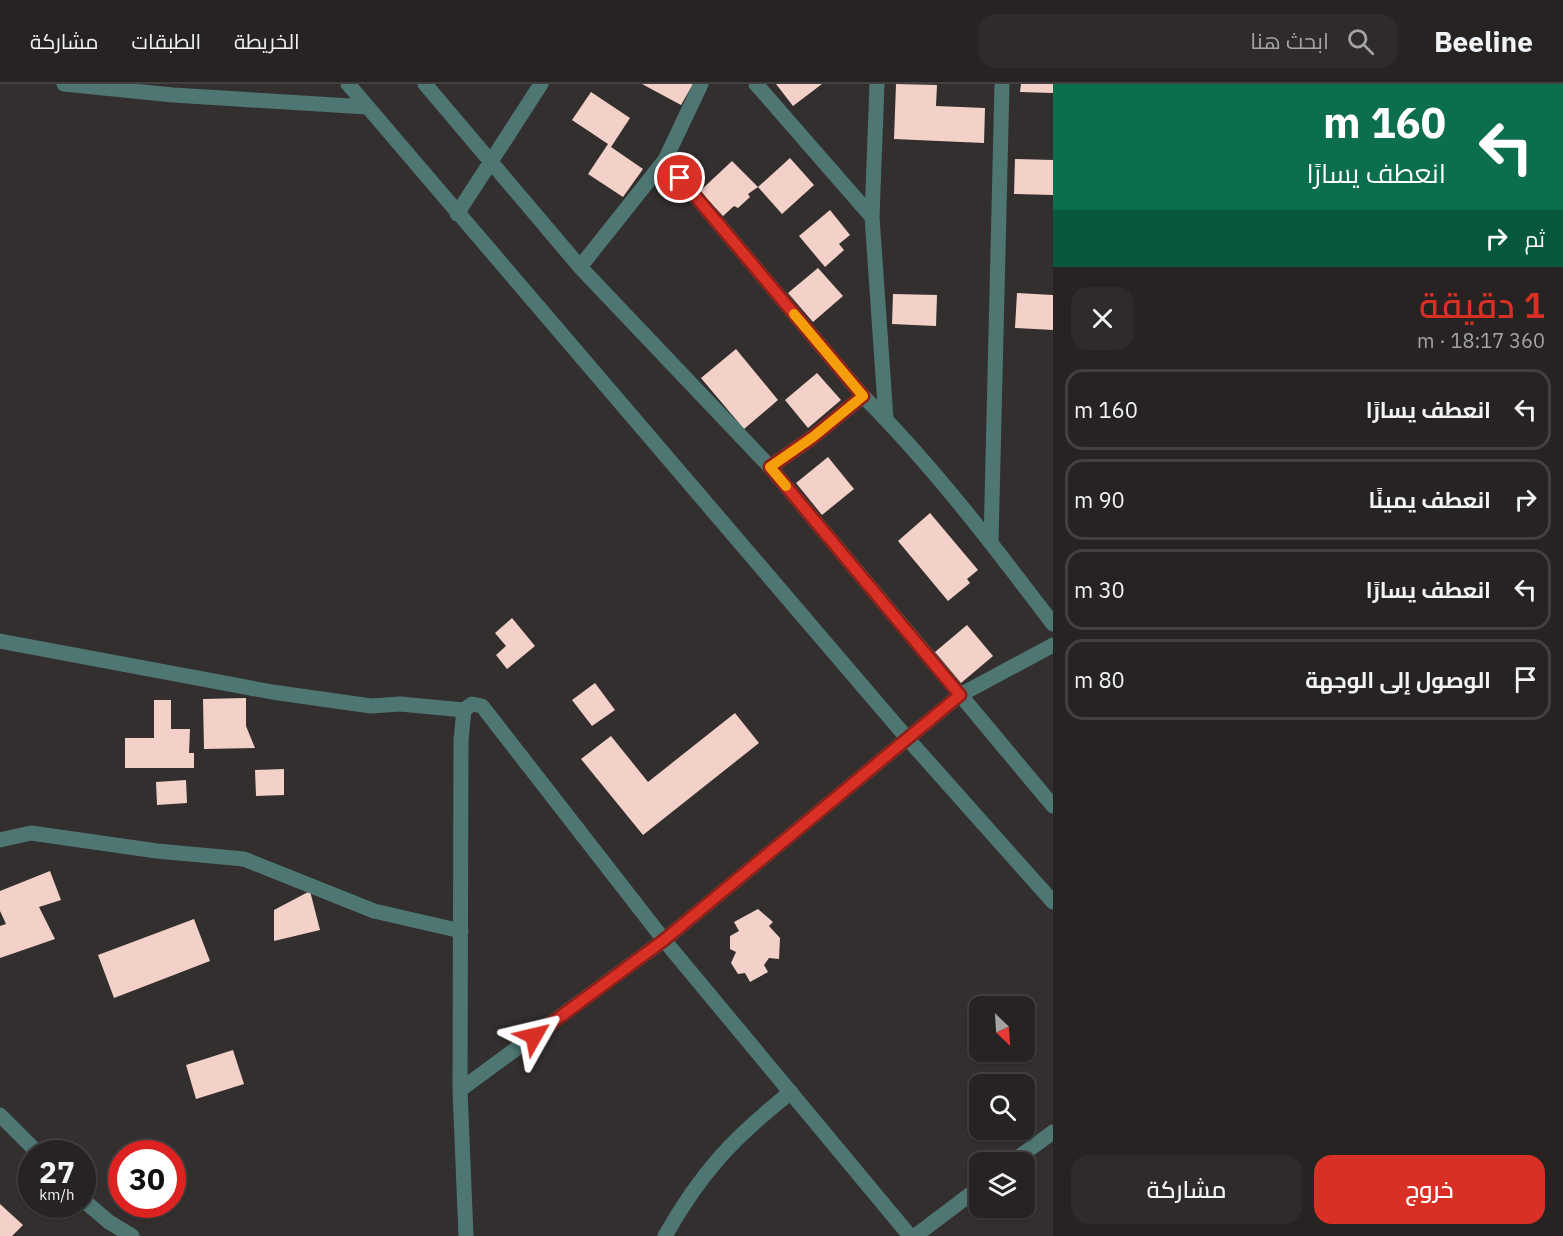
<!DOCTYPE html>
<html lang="ar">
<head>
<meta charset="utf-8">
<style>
	:root { --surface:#262322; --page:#2e2b2a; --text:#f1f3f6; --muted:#a4a4a5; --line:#424040; --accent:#d93025 }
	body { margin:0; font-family:"IBM Plex Sans",Cairo,sans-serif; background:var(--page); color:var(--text); direction:rtl; height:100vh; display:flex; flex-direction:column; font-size:22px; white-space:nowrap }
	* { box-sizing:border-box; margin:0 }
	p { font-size:20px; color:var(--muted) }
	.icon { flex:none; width:33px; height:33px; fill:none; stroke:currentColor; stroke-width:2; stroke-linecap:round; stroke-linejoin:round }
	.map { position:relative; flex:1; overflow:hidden; direction:ltr }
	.side { display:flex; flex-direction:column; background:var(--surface); width:510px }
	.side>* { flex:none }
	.banner { background:#0b6e4f; color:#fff; overflow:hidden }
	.needle { width:39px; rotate:155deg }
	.fabs { position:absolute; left:969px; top:912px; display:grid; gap:12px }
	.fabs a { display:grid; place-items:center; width:66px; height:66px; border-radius:12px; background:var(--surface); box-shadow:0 2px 4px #0004,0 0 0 2px var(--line); font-size:30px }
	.speed { position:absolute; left:18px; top:1056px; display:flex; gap:12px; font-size:30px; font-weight:700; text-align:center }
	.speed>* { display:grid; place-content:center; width:78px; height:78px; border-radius:50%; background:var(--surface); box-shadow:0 2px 4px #0004,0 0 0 2px var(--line); line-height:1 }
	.speed small { font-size:15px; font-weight:400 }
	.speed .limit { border:9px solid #d22; background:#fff; color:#111 }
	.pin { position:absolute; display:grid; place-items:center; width:51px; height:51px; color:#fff; margin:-26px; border:3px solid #fff; border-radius:50%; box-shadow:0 2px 6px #0007 }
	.me { position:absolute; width:66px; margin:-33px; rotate:53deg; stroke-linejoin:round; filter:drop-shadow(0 0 4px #0008) }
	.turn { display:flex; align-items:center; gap:21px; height:126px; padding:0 18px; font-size:27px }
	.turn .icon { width:78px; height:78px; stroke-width:2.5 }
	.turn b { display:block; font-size:42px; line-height:51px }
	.then { display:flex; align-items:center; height:57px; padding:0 18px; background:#0003; gap:12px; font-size:22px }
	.round { display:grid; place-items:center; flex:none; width:63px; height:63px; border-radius:18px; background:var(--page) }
	.summary { display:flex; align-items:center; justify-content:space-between; height:102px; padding:0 18px }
	h1 { font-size:36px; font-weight:600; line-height:45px; color:var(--accent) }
	.button { display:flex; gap:12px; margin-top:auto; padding:12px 18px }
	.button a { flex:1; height:69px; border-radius:18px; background:var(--accent); color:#fff; font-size:24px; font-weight:600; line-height:69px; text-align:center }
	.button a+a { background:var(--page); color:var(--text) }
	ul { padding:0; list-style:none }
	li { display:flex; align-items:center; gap:18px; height:81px; margin:0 12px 9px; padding:0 6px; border:3px solid var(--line); border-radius:18px }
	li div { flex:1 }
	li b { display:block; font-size:22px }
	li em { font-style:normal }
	header { display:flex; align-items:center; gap:36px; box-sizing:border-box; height:84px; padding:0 30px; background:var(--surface); border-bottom:2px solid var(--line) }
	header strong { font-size:28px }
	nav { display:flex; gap:33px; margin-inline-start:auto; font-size:21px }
	.search { width:420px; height:54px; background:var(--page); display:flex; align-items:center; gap:15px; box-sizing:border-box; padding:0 21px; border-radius:18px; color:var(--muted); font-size:22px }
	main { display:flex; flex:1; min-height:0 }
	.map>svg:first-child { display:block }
</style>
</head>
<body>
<header>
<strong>Beeline</strong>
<div class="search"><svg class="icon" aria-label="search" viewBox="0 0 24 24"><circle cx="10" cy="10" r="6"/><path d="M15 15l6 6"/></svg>ابحث هنا</div>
<nav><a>الخريطة</a><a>الطبقات</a><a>مشاركة</a></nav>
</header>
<main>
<section class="side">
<div class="banner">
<div class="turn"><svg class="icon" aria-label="left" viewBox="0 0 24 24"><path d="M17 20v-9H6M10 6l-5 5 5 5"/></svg><div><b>160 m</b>انعطف يسارًا</div></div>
<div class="then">ثم<svg class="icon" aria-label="right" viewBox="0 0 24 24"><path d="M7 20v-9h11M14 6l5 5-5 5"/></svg></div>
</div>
<div class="summary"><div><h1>1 دقيقة</h1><p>360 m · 18:17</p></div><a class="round"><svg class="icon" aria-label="close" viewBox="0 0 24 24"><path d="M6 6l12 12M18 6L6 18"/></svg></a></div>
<ul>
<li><svg class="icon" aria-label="left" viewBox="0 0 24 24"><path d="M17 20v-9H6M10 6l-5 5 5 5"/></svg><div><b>انعطف يسارًا</b></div><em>160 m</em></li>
<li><svg class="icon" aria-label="right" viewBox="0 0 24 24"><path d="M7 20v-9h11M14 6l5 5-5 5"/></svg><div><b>انعطف يمينًا</b></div><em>90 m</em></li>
<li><svg class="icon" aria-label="left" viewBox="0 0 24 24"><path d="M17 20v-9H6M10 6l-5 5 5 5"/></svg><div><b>انعطف يسارًا</b></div><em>30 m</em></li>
<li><svg class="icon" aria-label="arrive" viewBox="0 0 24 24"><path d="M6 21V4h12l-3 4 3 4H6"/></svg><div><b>الوصول إلى الوجهة</b></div><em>80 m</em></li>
</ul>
<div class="button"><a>خروج</a><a>مشاركة</a></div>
</section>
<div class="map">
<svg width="1053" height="1152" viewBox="0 0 1053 1152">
	<rect width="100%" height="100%" fill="#332f2e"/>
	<!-- building -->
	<path fill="#f4d1c8" d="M642 0H693L681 21Z
		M776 0H822L793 22Z
		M896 0 937 1 936 22 985 24 984 59 894 55Z
		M1021 0H1053V9L1020 8Z
		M591 8 630 34 611 63 643 85 623 113 588 90 608 60 572 36Z
		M790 74 814 101 782 130 758 103Z
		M1015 75 1053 76V111L1014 110Z
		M732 77 758 103 748 110 750 113 738 124 734 122 723 132 700 107Z
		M830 126 850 151 839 160 844 166 825 183 799 152Z
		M818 184 843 212 813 238 788 209Z
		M1017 209 1053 211V246L1015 244Z
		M893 210 937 211 936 242 892 240Z
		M736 265 778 316 744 345 701 294Z
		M817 289 841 316 808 344 785 316Z
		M828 373 854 405 822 431 796 399Z
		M930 429 978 486 967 495 970 499 948 517 898 457Z
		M512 534 535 562 507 585 496 571 506 562 495 549Z
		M967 541 993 572 961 599 935 568Z
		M595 599 615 626 592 642 572 616Z
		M246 614V642L255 664 204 665 203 615Z
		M154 616H171V645H190L189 669H194V684H125V654H154Z
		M735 629 759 659 643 751 581 675 611 652 648 698Z
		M284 685V711L256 712 255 686Z
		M186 696 187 719 157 721 156 698Z
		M50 787 61 816 39 823 55 855 0 874V842L6 840 0 827V807Z
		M310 807 320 846 274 857V826Z
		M758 825 773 838 769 842 780 854 779 875 769 874 764 881 768 888 750 898 745 889 738 890 731 879 736 868 730 865V852L739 847 734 838Z
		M194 835 210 877 114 914 98 871Z
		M233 966 244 1000 196 1015 186 981Z
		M0 1120 23 1141 12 1152H0Z"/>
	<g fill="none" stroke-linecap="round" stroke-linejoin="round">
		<!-- minor -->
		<path stroke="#4e7773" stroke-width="15" d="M64 0 173 11 367 23
			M348 0 907 654 1053 818
			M425 0 580 183 770 383 1053 722
			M756 0 872 133
			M877 0 872 133 886 335
			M665 76 863 312C933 382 994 462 1053 540
			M457 130 541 0
			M580 183 665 76 701 0
			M770 383 813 353 863 312
			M991 459 1002 0
			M0 557 272 608 371 622 400 620 464 626 472 620 482 622 664 856 910 1152
			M464 626 461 656 460 1006 466 1152
			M0 756 31 749 157 767 244 775 374 827 461 847
			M460 1006 664 856 960 611 1053 561
			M0 1031 39 1070
			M1012 1078 1053 1048
			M82 1115 109 1138 132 1152
			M665 1152C701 1088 734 1053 791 1008
			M915 1152 980 1103"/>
	</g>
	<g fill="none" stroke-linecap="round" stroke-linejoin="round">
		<defs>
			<path id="route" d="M534 952 664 856 960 611 770 383 813 353 863 312 680 94"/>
		</defs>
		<!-- route casing -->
		<use href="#route" stroke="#8d1f18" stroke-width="15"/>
		<!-- route -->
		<use href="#route" stroke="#d93025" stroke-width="10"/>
		<!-- slow -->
		<path stroke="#f59e0b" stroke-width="10" d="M786 402 770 383 813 353 863 312 794 230"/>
	</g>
</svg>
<div class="fabs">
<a><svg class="needle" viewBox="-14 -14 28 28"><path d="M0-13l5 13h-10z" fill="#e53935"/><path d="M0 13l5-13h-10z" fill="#a4a4a5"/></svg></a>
<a><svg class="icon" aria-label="search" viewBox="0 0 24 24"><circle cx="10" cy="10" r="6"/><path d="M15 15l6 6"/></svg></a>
<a><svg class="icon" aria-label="layers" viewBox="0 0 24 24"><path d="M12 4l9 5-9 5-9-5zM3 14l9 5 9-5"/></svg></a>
</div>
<div class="speed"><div>27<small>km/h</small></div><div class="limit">30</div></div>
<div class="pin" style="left:680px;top:94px;background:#d93025"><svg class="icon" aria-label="arrive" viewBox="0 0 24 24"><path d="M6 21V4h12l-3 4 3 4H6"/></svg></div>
<svg class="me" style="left:534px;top:952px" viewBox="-20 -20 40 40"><path d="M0-17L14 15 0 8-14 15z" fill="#d93025" stroke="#fff" stroke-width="4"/></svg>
</div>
</main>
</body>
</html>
